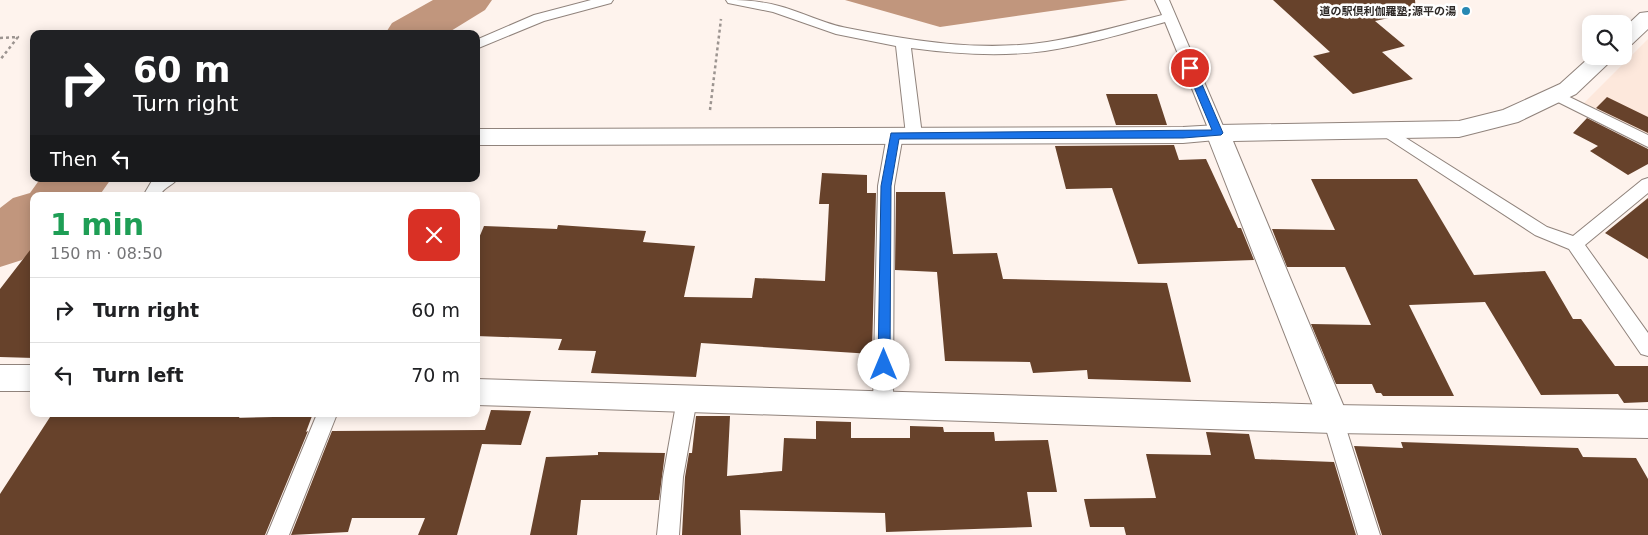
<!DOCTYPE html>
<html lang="en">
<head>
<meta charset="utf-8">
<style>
	:root { --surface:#fff; --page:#f2f2f2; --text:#202124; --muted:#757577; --line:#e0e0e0 }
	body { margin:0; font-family:"DejaVu Sans","Noto Sans JP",sans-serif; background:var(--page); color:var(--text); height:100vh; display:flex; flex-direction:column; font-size:19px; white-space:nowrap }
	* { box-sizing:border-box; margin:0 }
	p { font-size:16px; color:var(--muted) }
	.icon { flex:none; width:28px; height:28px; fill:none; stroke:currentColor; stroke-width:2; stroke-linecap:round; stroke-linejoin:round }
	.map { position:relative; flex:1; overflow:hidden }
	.details { position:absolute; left:30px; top:192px; width:450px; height:225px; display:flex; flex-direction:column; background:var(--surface); border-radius:10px; box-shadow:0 2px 12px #0003 }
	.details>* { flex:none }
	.top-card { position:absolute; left:30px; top:30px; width:450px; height:152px; border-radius:10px; box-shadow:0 2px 12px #0003; background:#202124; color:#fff; overflow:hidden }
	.tools { position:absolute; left:1582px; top:15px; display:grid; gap:10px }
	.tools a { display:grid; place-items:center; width:50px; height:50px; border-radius:10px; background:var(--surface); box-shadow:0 2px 12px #0003; font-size:25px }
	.pin { position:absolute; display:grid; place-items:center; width:42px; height:42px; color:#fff; margin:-21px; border:2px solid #fff; border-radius:50%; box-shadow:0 1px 5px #0007 }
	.me { position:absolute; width:55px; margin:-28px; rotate:0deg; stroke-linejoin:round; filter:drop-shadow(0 0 4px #0008) }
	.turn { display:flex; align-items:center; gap:18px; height:105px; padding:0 20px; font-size:22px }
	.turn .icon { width:65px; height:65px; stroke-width:2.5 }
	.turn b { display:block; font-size:35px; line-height:42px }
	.then { display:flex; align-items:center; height:48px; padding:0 20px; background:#0003; gap:10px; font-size:19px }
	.round { display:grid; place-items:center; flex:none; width:52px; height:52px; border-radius:10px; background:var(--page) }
	.headline { display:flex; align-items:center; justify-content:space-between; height:85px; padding:0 20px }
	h1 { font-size:30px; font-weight:700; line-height:38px; color:#1e9e55 }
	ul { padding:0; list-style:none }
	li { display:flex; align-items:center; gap:15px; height:65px; padding:0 20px; border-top:1px solid var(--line) }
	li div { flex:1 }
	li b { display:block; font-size:19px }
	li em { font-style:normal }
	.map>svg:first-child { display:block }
</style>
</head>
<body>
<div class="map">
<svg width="1648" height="535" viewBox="0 0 1648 535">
	<rect width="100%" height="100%" fill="#fef3ed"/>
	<!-- built -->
	<path fill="#fde8dc" d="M1648 39V135L1584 103Z"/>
	<!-- water -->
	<path fill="#c1967d" d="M845 0H1128L940 27Z"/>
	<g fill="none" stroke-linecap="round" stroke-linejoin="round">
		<!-- river -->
		<path fill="#c1967d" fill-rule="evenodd" d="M433 0H492L485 10 446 34H385L392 23Z
			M40 179H111L99 196H34V249L22 260 0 267V208L13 198 30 193Z"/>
	</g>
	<!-- building -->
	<path fill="#67422b" d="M1273 0H1415L1416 12 1375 21 1405 46 1382 52 1413 79 1353 94 1313 56 1330 52Z
		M1106 94H1157L1167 125H1116Z
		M1607 97 1648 117V133L1596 108Z
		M1587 118 1648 149V164L1628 175 1590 151 1598 146 1573 133Z
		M1174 145 1179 160 1206 159 1238 228H1241L1254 260 1138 264 1112 188 1066 189 1055 146Z
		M822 173 867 175V193H876L872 354 701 343 696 377 591 373 596 351 558 350 562 339 476 336V245L484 226 557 229 558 225 646 231 643 242 695 246 684 297 752 298 755 278 825 281 829 204H819Z
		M1311 179H1417L1474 275 1545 271 1573 319H1581L1615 366H1648V402L1624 403 1618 394 1541 395 1485 302 1409 305 1454 396H1383L1381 393H1376L1372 384H1336L1311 324 1371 325 1345 267H1287L1272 229 1335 230Z
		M896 192H945L953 254 997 253 1003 279 1167 283 1191 382 1088 379 1087 370 1033 373 1030 362 945 361 937 272 895 270Z
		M1648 198V259L1605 233Z
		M34 245V358L0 357V289Z
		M491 410 531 411 521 445 482 444 457 535H418L425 518H352L348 532 291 535 332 431 485 430Z
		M52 414H241L239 418 312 416 306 432 308 431 265 535H0V494Z
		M696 416H730L727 476 782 471 784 438 816 439V421L851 422V438H910V426L943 427 944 432H994L995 441 1048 440 1057 492H1027L1032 527 886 532 885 513 740 510 741 535H682L685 477 689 453H692Z
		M1206 432 1249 434 1255 459 1334 462 1356 535H1126L1124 527H1090L1084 499 1156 498 1146 454 1211 455Z
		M1401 442 1578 448 1583 457 1636 458 1648 479V535H1382L1354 446 1403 448Z
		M598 452 665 453 659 500H581L577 535H530L546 457 598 455Z"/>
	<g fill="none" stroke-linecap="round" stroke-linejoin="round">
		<defs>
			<path id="lane" d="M591 0H613L611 3 544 21 476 49V40L534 15Z
				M726 0C745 0 761 1 779 6 802 12 824 24 847 28 913 41 980 52 1047 42 1086 36 1124 25 1162 15L1155 0H1169L1226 133 1223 137H1213L1210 133 1165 22C1125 33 1085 45 1045 51 1000 57 955 54 911 48L922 135 919 139H909L906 135 896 46 836 34 773 12 728 3Z
				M1555 90 1648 135V147L1550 98 1548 95Z
				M1387 126 1547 227 1573 236 1642 180 1648 178V193L1585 245 1648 333V356L1641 354 1569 249 1535 235 1382 135 1379 131 1382 127Z
				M895 130 900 131 903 135 894 186 893 405 890 411 883 414 876 411 873 405 878 186 887 135 890 131Z
				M153 179H177C173 186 166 185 159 196H143Z
				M687 390 694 393 697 399 683 477 679 535H657L663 477 677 399 680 393Z
				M1333 410 1340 413 1343 419 1380 535H1358L1323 419 1326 413Z
				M317 414H337L289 535H267Z"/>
			<path id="street" d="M1218 125 1227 127 1230 133 1227 139 1183 143 476 145V129L1183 127Z
				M0 365H34V391H0Z
				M476 379 1333 405 1648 410V438L1333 433 476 405Z"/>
			<path id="secondary" d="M1648 12V29L1632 44 1624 46V28L1640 13Z
				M1591 56H1616L1576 94 1518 122 1459 137 1233 141 1349 419 1344 429 1333 433 1322 429 1206 133 1209 127 1218 125 1459 121 1503 110 1560 84Z"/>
		</defs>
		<!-- lane casing -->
		<use href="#lane" stroke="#90837c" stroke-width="2"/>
		<!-- street casing -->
		<use href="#street" stroke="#90837c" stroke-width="2"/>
		<!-- secondary casing -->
		<use href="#secondary" stroke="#90837c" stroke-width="2"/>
		<!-- path -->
		<path stroke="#9c9490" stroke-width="2.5" stroke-dasharray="3 3" stroke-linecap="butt" d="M0 38 18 37 0 60
			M710 110 721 19"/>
		<!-- lane -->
		<use href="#lane" fill="#fff" fill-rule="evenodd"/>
		<!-- street -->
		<use href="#street" fill="#fff" fill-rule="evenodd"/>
		<!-- secondary -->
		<use href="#secondary" fill="#fff" fill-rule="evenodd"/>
	</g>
	<!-- route -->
	<path fill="#1a73e8" stroke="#114b97" d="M1190 65 1195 68 1223 133 1221 135 1183 138 899 139 891 186 890 365 888 369H879L878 365 881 186 891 133 1212 130 1186 68Z"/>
	<!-- markers -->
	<circle fill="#2788b3" stroke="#fff" stroke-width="2" cx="1466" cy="11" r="5"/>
	<g text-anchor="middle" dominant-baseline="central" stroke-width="5" stroke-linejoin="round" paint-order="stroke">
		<!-- far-poi labels -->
		<g font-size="11" font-weight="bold" fill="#2d2826" stroke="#fff" text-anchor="end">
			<text x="1456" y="11">道の駅倶利伽羅塾;源平の湯</text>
		</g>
	</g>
</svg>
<div class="tools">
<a><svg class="icon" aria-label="search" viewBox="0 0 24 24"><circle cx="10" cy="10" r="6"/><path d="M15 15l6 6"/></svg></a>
</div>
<div class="pin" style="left:1190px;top:68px;background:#d93025"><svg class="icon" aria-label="arrive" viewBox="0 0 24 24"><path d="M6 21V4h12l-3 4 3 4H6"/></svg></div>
<svg class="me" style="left:884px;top:365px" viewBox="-20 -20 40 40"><circle r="19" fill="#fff"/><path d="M0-13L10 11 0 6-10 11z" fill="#1a73e8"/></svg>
<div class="top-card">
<div class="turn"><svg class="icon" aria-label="right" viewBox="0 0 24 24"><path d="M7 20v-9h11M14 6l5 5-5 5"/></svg><div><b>60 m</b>Turn right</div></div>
<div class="then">Then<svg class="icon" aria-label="left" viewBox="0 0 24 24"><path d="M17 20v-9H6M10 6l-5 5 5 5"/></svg></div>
</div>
<section class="details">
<div class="headline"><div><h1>1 min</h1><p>150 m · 08:50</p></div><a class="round" style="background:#d93025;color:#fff"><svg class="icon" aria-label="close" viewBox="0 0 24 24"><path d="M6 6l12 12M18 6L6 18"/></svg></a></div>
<ul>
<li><svg class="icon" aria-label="right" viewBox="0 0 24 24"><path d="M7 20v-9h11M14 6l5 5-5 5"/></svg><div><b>Turn right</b></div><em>60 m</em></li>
<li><svg class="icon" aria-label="left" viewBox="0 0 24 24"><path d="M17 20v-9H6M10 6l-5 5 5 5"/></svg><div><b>Turn left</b></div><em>70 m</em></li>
</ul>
</section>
</div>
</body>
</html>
